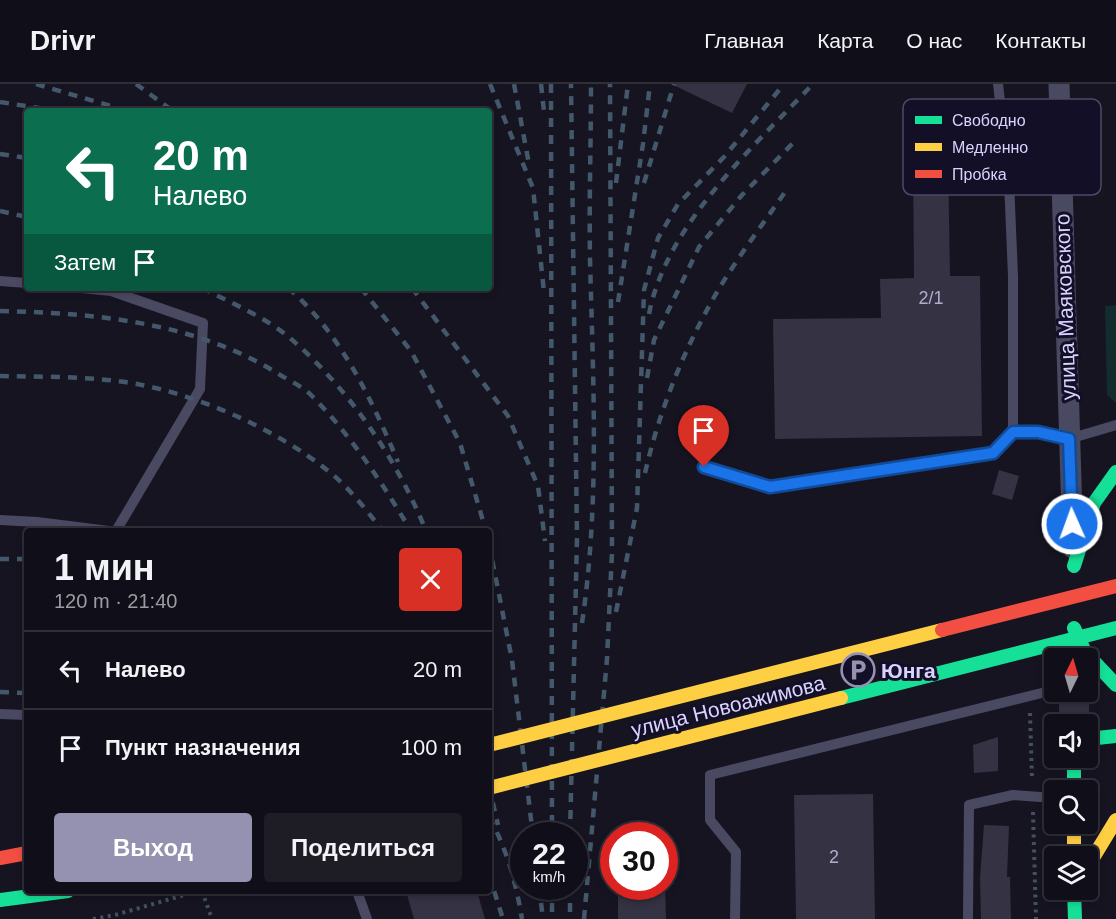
<!DOCTYPE html>
<html lang="ru">
<head>
<meta charset="utf-8">
<style>
	:root { --surface:#100f19; --page:#1e1d26; --text:#f1f3f6; --muted:#9c9ca2; --line:#302f38; --accent:#9591b1 }
	body { margin:0; font-family:Helvetica,sans-serif; background:var(--page); color:var(--text); height:100vh; display:flex; flex-direction:column; font-size:22px; white-space:nowrap }
	* { box-sizing:border-box; margin:0 }
	p { font-size:20px; color:var(--muted) }
	.icon { flex:none; width:33px; height:33px; fill:none; stroke:currentColor; stroke-width:2; stroke-linecap:round; stroke-linejoin:round }
	.map { position:relative; flex:1; overflow:hidden }
	.details { position:absolute; left:24px; top:444px; width:468px; height:366px; display:flex; flex-direction:column; background:var(--surface); border-radius:6px; box-shadow:0 3px 9px #0003,0 0 0 2px var(--line) }
	.details>* { flex:none }
	.guide { position:absolute; left:24px; top:24px; width:468px; height:183px; border-radius:6px; box-shadow:0 3px 9px #0003,0 0 0 2px var(--line); background:#0b6e4f; color:#fff; overflow:hidden }
	.needle { width:39px; rotate:5deg }
	.tools { position:absolute; left:1044px; top:564px; display:grid; gap:12px }
	.tools a { display:grid; place-items:center; width:54px; height:54px; border-radius:6px; background:var(--surface); box-shadow:0 3px 9px #0003,0 0 0 2px var(--line); font-size:30px }
	.speed { position:absolute; left:510px; top:738px; display:flex; gap:12px; font-size:30px; font-weight:700; text-align:center }
	.speed>* { display:grid; place-content:center; width:78px; height:78px; border-radius:50%; background:var(--surface); box-shadow:0 3px 9px #0003,0 0 0 2px var(--line); line-height:1 }
	.speed small { font-size:15px; font-weight:400 }
	.speed .limit { border:9px solid #d22; background:#fff; color:#111 }
	.pin { position:absolute; display:grid; place-items:center; width:51px; height:51px; color:#fff; margin:-62px -26px; border-radius:50% 50% 50% 0; rotate:-45deg; box-shadow:0 0 6px #0007 }
	.pin .icon { rotate:45deg }
	.me { position:absolute; width:66px; margin:-33px; rotate:358deg; stroke-linejoin:round; filter:drop-shadow(0 0 4px #0008) }
	.turn { display:flex; align-items:center; gap:21px; height:126px; padding:0 30px; font-size:27px }
	.turn .icon { width:78px; height:78px; stroke-width:2.5 }
	.turn b { display:block; font-size:42px; line-height:51px }
	.then { display:flex; align-items:center; height:57px; padding:0 30px; background:#0003; gap:12px; font-size:22px }
	.round { display:grid; place-items:center; flex:none; width:63px; height:63px; border-radius:6px; background:var(--page) }
	.headline { display:flex; align-items:center; justify-content:space-between; height:102px; padding:0 30px }
	h1 { font-size:36px; font-weight:600; line-height:45px }
	.button { display:flex; gap:12px; margin-top:auto; padding:12px 30px }
	.button a { flex:1; height:69px; border-radius:6px; background:var(--accent); color:#fff; font-size:24px; font-weight:600; line-height:69px; text-align:center }
	.button a+a { background:var(--page); color:var(--text) }
	ul { padding:0; list-style:none }
	li { display:flex; align-items:center; gap:18px; height:78px; padding:0 30px; border-top:2px solid var(--line) }
	li div { flex:1 }
	li b { display:block; font-size:22px }
	li em { font-style:normal }
	header { display:flex; align-items:center; gap:36px; box-sizing:border-box; height:84px; padding:0 30px; background:var(--surface); border-bottom:2px solid var(--line) }
	header strong { font-size:28px }
	nav { display:flex; gap:33px; margin-inline-start:auto; font-size:21px }
	.map>svg:first-child { display:block }
</style>
</head>
<body>
<header>
<strong>Drivr</strong>
<nav><a>Главная</a><a>Карта</a><a>О нас</a><a>Контакты</a></nav>
</header>
<div class="map">
<svg width="1116" height="835" viewBox="0 0 1116 835">
	<rect width="100%" height="100%" fill="#161421"/>
	<!-- green -->
	<path fill="#132c2d" d="M1116 221V319L1107 311 1105 222Z"/>
	<!-- building -->
	<path fill="#343243" d="M671 0H747L732 29Z
		M913 76H948L950 192H980L982 352 775 355 773 235 881 234 880 195 914 194Z
		M999 386 1019 392 1012 416 992 410Z
		M998 653V687L974 689 973 661Z
		M873 710 875 835H796L794 711Z
		M984 741 1009 742 1007 793H1010L1011 835H981L980 794Z
		M618 802H665L666 835H618Z
		M406 807H477L485 835H414Z"/>
	<g fill="none" stroke-linecap="round" stroke-linejoin="round">
		<!-- secondary-tunnel -->
		<path stroke="#333142" stroke-width="30" stroke-dasharray="30 15" stroke-linecap="butt" d="M1074 640V608"/>
		<!-- path -->
		<path stroke="#44505f" stroke-width="4" stroke-dasharray="3 4.5" stroke-linecap="butt" d="M1030 629 1032 696
			M1033 728 1036 835
			M202 807 212 835
			M93 835 115 831 198 807"/>
		<!-- lane -->
		<path stroke="#4a4962" stroke-width="10" d="M998 0 1009 97 1013 192V348
			M0 197 27 199
			M82 204 111 207 203 239 200 305 116 447
			M704 383 770 403 993 369 1013 348H1038L1069 355 1116 341
			M0 436 37 438 109 447
			M0 630 27 631
			M357 807 367 835
			M735 835 736 768 710 736V691L1054 606
			M968 835 969 721 1013 711 1054 714"/>
		<!-- street -->
		<path stroke="#4a4962" stroke-width="21" d="M1059 0 1073 464"/>
		<!-- fast -->
		<path stroke="#16e098" stroke-width="14" d="M1074 482 1094 419 1116 388
			M1074 544 1085 568 1116 601
			M1088 655 1116 652
			M1074 674V706
			M1074 806 1075 835
			M0 816 68 807"/>
		<!-- slow -->
		<path stroke="#ffcf43" stroke-width="14" d="M1074 740V772
			M1088 782 1116 736"/>
		<!-- jam -->
		<path stroke="#f24e42" stroke-width="14" d="M0 774 27 769"/>
		<!-- rail -->
		<path stroke="#43596b" stroke-width="4.5" stroke-dasharray="9 8" stroke-linecap="butt" d="M36 0 128 27
			M136 0 173 27
			M490 0 533 104 544 208
			M514 0 529 80
			M541 0 544 27
			M551 0 552 752
			M0 18 58 27
			M0 70 27 74
			M616 99 628 0
			M644 99 674 0
			M0 127 27 133
			M202 204C231 219 265 233 290 254 349 305 397 375 426 447
			M288 204C340 248 372 316 398 378
			M361 204 411 267 460 359 486 447
			M412 204 508 332 538 402 545 457
			M618 218 643 60 650 0
			M0 227C95 229 194 238 277 289 288 296 302 302 311 311 350 350 383 400 411 447
			M649 230C666 141 753 63 813 0
			M0 292C45 293 93 292 137 300 201 312 277 346 327 386 349 403 366 426 383 447
			M647 294 654 256 699 163 742 111 797 55
			M645 389C659 328 682 270 713 215 734 178 761 143 785 108
			M489 460 512 576 533 752
			M0 475H27
			M616 528 637 424 644 206 658 154 678 120 724 73 784 0
			M582 539C600 418 593 296 590 174 589 116 591 58 591 0
			M0 608 27 609
			M489 702 498 741
			M489 733C507 765 516 799 522 835
			M570 752 577 454 571 0
			M489 791 503 835
			M539 802 543 835
			M552 802V835
			M570 802V835
			M584 835 607 575 612 468 610 0"/>
		<!-- fast-bridge -->
		<path stroke="#16e098" stroke-width="14" d="M841 614 1116 544"/>
		<!-- slow-bridge -->
		<path stroke="#ffcf43" stroke-width="14" d="M489 661 942 546
			M489 704 841 614"/>
		<!-- jam-bridge -->
		<path stroke="#f24e42" stroke-width="14" d="M942 546 1116 502"/>
	</g>
	<g fill="none" stroke-linecap="round" stroke-linejoin="round">
		<defs>
			<path id="route" d="M704 383 770 403 993 369 1013 348H1038L1069 355 1072 440"/>
		</defs>
		<!-- route casing -->
		<use href="#route" stroke="#114b97" stroke-width="15"/>
		<!-- route -->
		<use href="#route" stroke="#1a73e8" stroke-width="10"/>
	</g>
	<!-- icons -->
	<defs>
		<symbol id="parking-ring" viewBox="-11 -11 22 22"><circle r="9.5" fill="#130f26" stroke="#9591b1" stroke-width="1.5"/><path d="M-3.5-5.5H1a3.5 3.5 0 0 1 0 7H-1V5.5H-3.5ZM-1-3.4V-.6H.8a1.4 1.4 0 0 0 0-2.8Z" fill="#9591b1"/></symbol>
	</defs>
	<g fill-rule="evenodd">
		<use href="#parking-ring" x="839" y="567" width="38" height="38"/>
	</g>
	<g text-anchor="middle" dominant-baseline="central" stroke-width="6" stroke-linejoin="round" paint-order="stroke">
		<!-- number labels -->
		<g font-size="18" fill="#b0acd0">
			<text x="931" y="214">2/1</text>
			<text x="834" y="773">2</text>
		</g>
		<!-- street labels -->
		<g font-size="21" fill="#d9d4ff" stroke="#130f26">
			<text transform="translate(1065 223) rotate(-92)">улица Маяковского</text>
			<text transform="translate(728 622) rotate(-14)">улица Новоажимова</text>
		</g>
		<!-- poi labels -->
		<g font-size="21" font-weight="bold" fill="#d9d4ff" stroke="#130f26" text-anchor="start">
			<text x="881" y="586">Юнга</text>
		</g>
	</g>
	<!-- legend -->
	<rect x="903" y="15" width="198" height="96" rx="9" fill="#130f26" stroke="#4e4a67" stroke-width="1.5"/>
	<rect x="915" y="32" width="27" height="8" fill="#16e098"/>
	<rect x="915" y="59" width="27" height="8" fill="#ffcf43"/>
	<rect x="915" y="86" width="27" height="8" fill="#f24e42"/>
	<g font-size="16" fill="#d9d4ff">
		<text x="952" y="42">Свободно</text>
		<text x="952" y="69">Медленно</text>
		<text x="952" y="96">Пробка</text>
	</g>
</svg>
<div class="tools">
<a><svg class="needle" viewBox="-14 -14 28 28"><path d="M0-13l5 13h-10z" fill="#e53935"/><path d="M0 13l5-13h-10z" fill="#9c9ca2"/></svg></a>
<a><svg class="icon" aria-label="sound" viewBox="0 0 24 24"><path d="M4 9h4l5-4v14l-5-4H4zM17 9q2 3 0 6"/></svg></a>
<a><svg class="icon" aria-label="search" viewBox="0 0 24 24"><circle cx="10" cy="10" r="6"/><path d="M15 15l6 6"/></svg></a>
<a><svg class="icon" aria-label="layers" viewBox="0 0 24 24"><path d="M12 4l9 5-9 5-9-5zM3 14l9 5 9-5"/></svg></a>
</div>
<div class="speed"><div>22<small>km/h</small></div><div class="limit">30</div></div>
<div class="pin" style="left:704px;top:383px;background:#d93025"><svg class="icon" aria-label="arrive" viewBox="0 0 24 24"><path d="M6 21V4h12l-3 4 3 4H6"/></svg></div>
<svg class="me" style="left:1072px;top:440px" viewBox="-20 -20 40 40"><circle r="17" fill="#1a73e8" stroke="#fff" stroke-width="3"/><path d="M0-11L8 9 0 5-8 9z" fill="#fff"/></svg>
<div class="guide">
<div class="turn"><svg class="icon" aria-label="left" viewBox="0 0 24 24"><path d="M17 20v-9H6M10 6l-5 5 5 5"/></svg><div><b>20 m</b>Налево</div></div>
<div class="then">Затем<svg class="icon" aria-label="arrive" viewBox="0 0 24 24"><path d="M6 21V4h12l-3 4 3 4H6"/></svg></div>
</div>
<section class="details">
<div class="headline"><div><h1>1 мин</h1><p>120 m · 21:40</p></div><a class="round" style="background:#d93025;color:#fff"><svg class="icon" aria-label="close" viewBox="0 0 24 24"><path d="M6 6l12 12M18 6L6 18"/></svg></a></div>
<ul>
<li><svg class="icon" aria-label="left" viewBox="0 0 24 24"><path d="M17 20v-9H6M10 6l-5 5 5 5"/></svg><div><b>Налево</b></div><em>20 m</em></li>
<li><svg class="icon" aria-label="arrive" viewBox="0 0 24 24"><path d="M6 21V4h12l-3 4 3 4H6"/></svg><div><b>Пункт назначения</b></div><em>100 m</em></li>
</ul>
<div class="button"><a>Выход</a><a>Поделиться</a></div>
</section>
</div>
</body>
</html>
